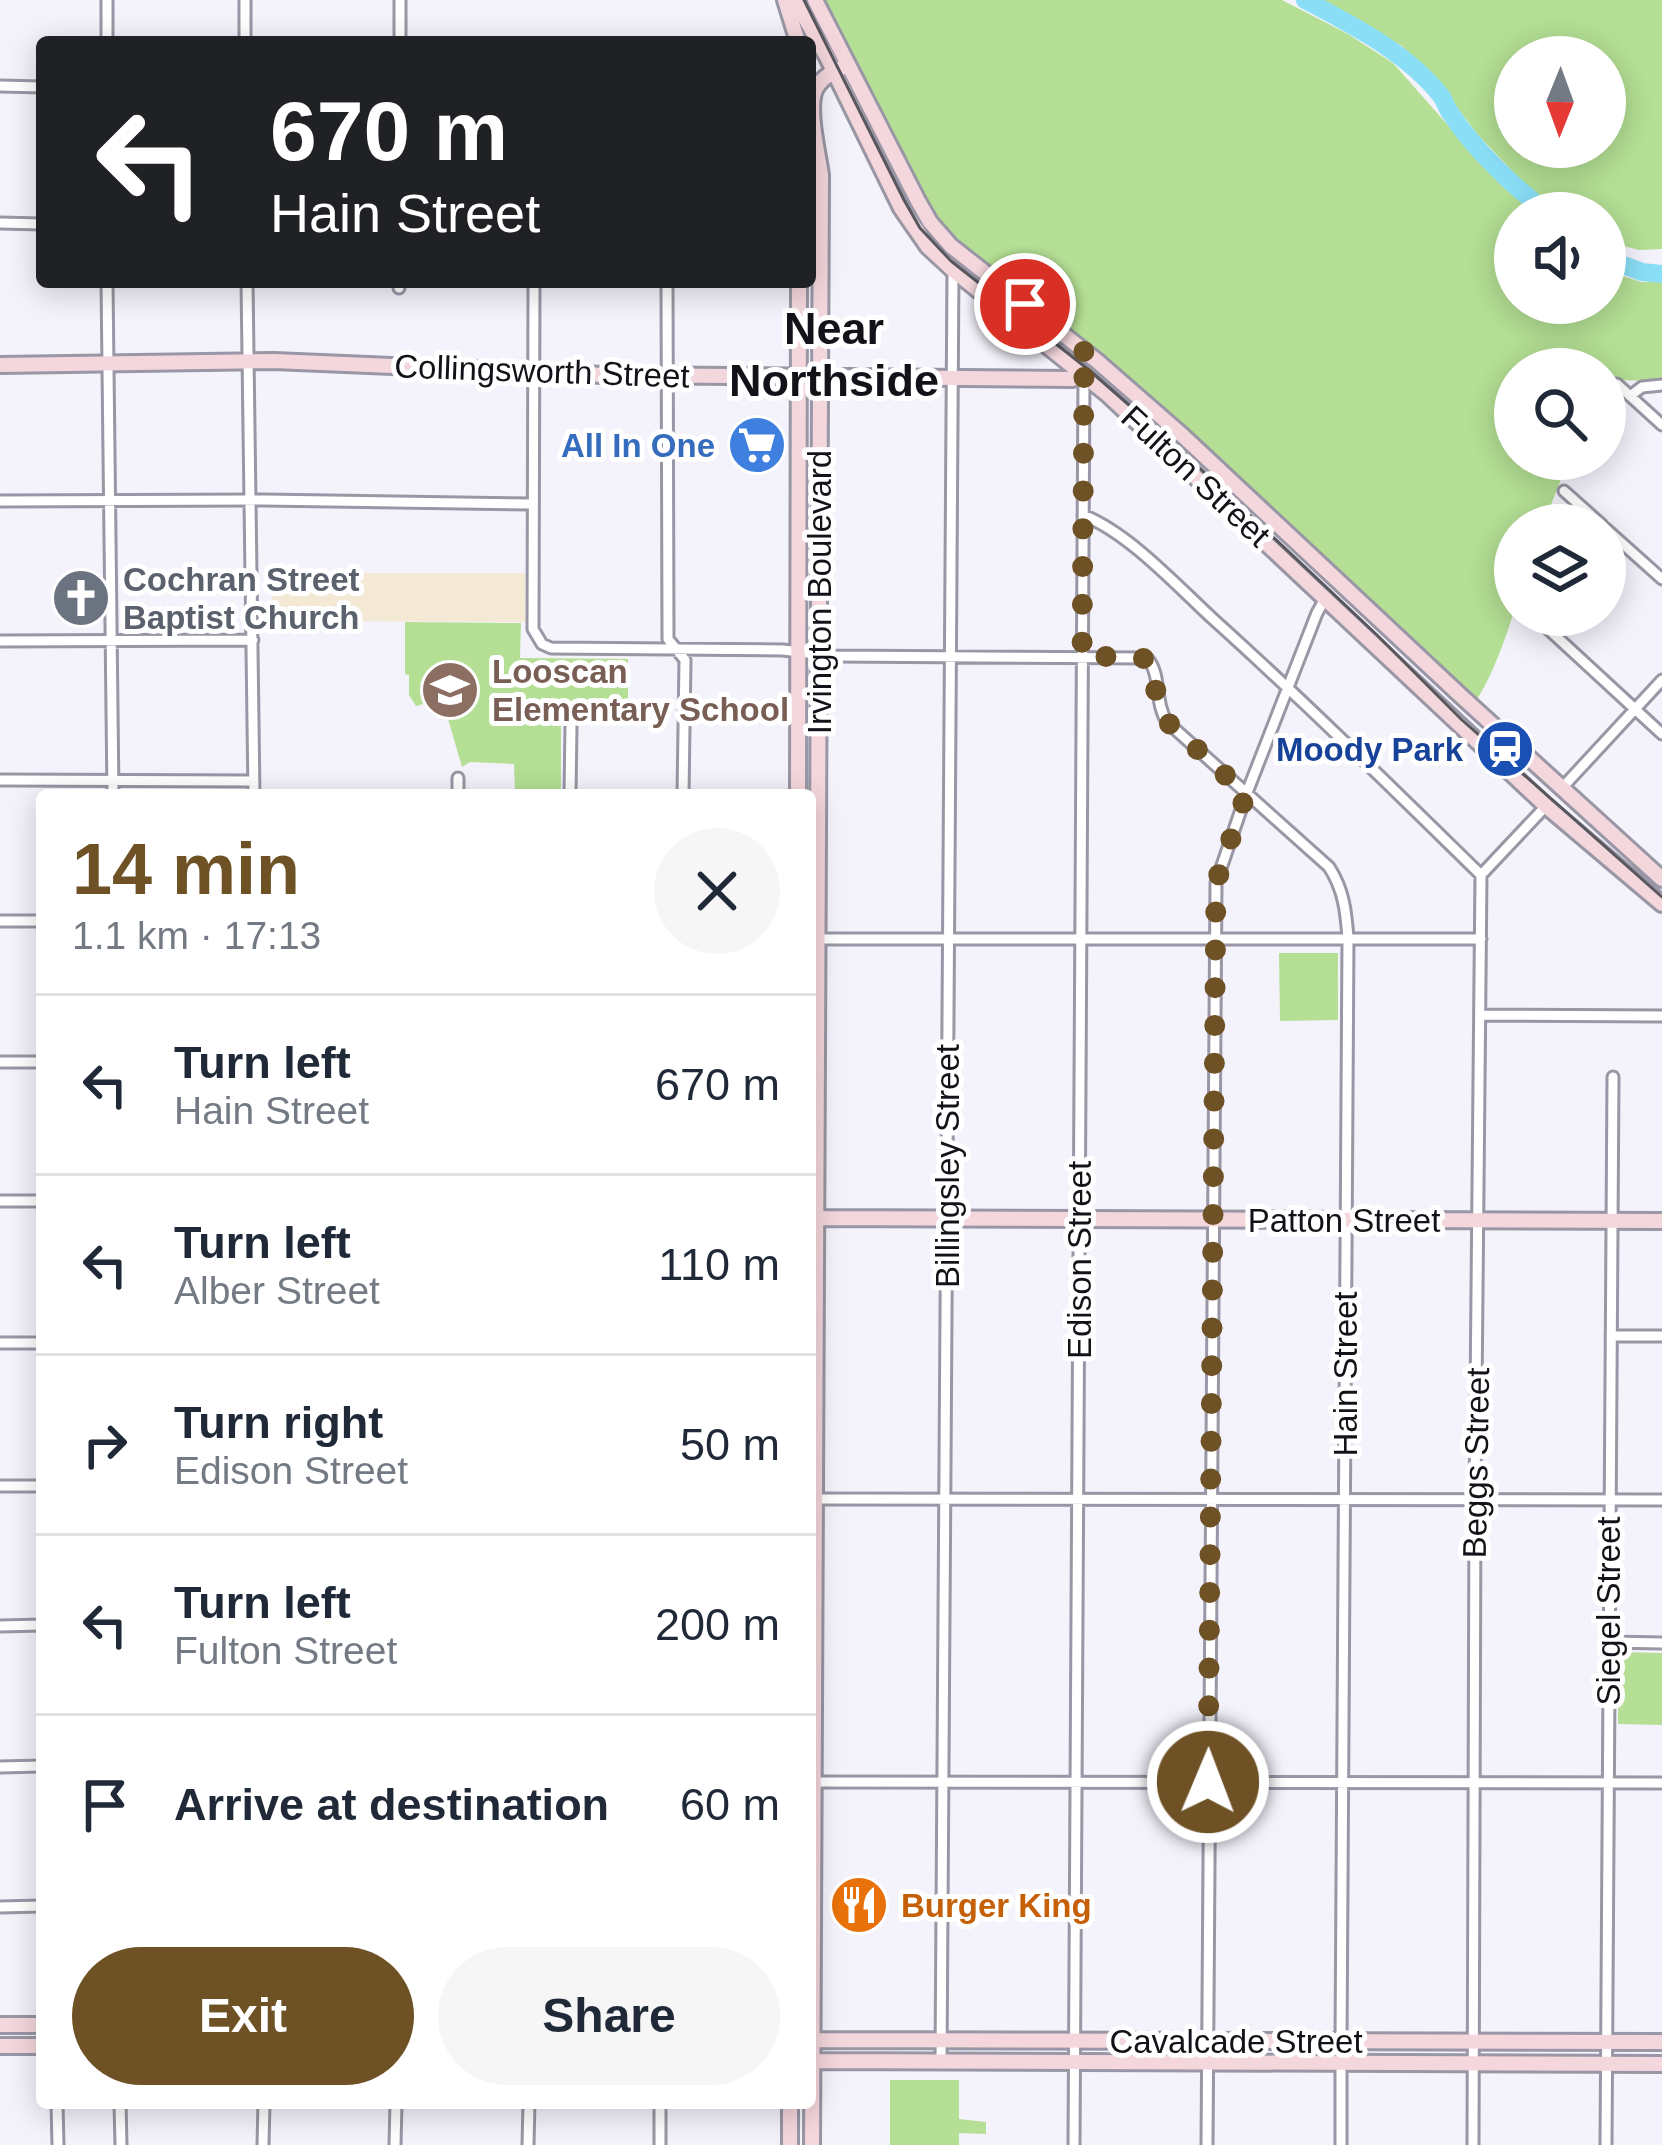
<!DOCTYPE html>
<html lang="en">
<head>
<meta charset="utf-8">
<style>
	:root { --surface:#fff; --page:#f6f6f7; --text:#1f2937; --muted:#747a83; --line:#e0e1e3; --accent:#6e5124 }
	body { margin:0; font-family:Arial,sans-serif; background:var(--page); color:var(--text); height:100vh; display:flex; flex-direction:column; font-size:45px; white-space:nowrap }
	* { box-sizing:border-box; margin:0 }
	p { font-size:39px; color:var(--muted) }
	.icon { flex:none; width:66px; height:66px; fill:none; stroke:currentColor; stroke-width:2; stroke-linecap:round; stroke-linejoin:round }
	.map { position:relative; flex:1; overflow:hidden }
	.side { position:absolute; left:36px; top:789px; width:780px; height:1320px; display:flex; flex-direction:column; background:var(--surface); border-radius:12px; box-shadow:0 6px 30px #0003 }
	.side>* { flex:none }
	.hud { position:absolute; left:36px; top:36px; width:780px; height:252px; border-radius:12px; box-shadow:0 6px 30px #0003; background:#202124; color:#fff; overflow:hidden }
	.needle { width:78px; rotate:181deg }
	.buttons { position:absolute; left:1494px; top:36px; display:grid; gap:24px }
	.buttons a { display:grid; place-items:center; width:132px; height:132px; border-radius:50%; background:var(--surface); box-shadow:0 6px 30px #0003; font-size:60px }
	.pin { position:absolute; display:grid; place-items:center; width:102px; height:102px; color:#fff; margin:-51px; border:6px solid #fff; border-radius:50%; box-shadow:0 3px 12px #0007 }
	.me { position:absolute; width:132px; margin:-66px; rotate:1deg; stroke-linejoin:round; filter:drop-shadow(0 0 9px #0008) }
	.turn { display:flex; align-items:center; gap:42px; height:252px; padding:0 36px; font-size:54px }
	.turn .icon { width:156px; height:156px; stroke-width:2.5 }
	.turn b { display:block; font-size:84px; line-height:102px }
	.round { display:grid; place-items:center; flex:none; width:126px; height:126px; border-radius:63px; background:var(--page) }
	.summary { display:flex; align-items:center; justify-content:space-between; height:204px; padding:0 36px }
	h1 { font-size:72px; font-weight:800; line-height:90px; color:var(--accent) }
	.cta { display:flex; gap:24px; margin-top:auto; padding:24px 36px }
	.cta a { flex:1; height:138px; border-radius:72px; background:var(--accent); color:#fff; font-size:48px; font-weight:800; line-height:138px; text-align:center }
	.cta a+a { background:var(--page); color:var(--text) }
	ul { padding:0; list-style:none }
	li { display:flex; align-items:center; gap:36px; height:180px; padding:0 36px; border-top:3px solid var(--line) }
	li div { flex:1 }
	li b { display:block; font-size:45px }
	li em { font-style:normal }
	.map>svg:first-child { display:block }
</style>
</head>
<body>
<div class="map">
<svg width="1662" height="2145" viewBox="0 0 1662 2145">
	<rect width="100%" height="100%" fill="#f4f3fc"/>
	<!-- industrial -->
	<path fill="#f3e9d4" d="M273 573H525V622L272 621Z"/>
	<!-- green -->
	<path fill="#b4df94" fill-rule="evenodd" d="M821 0H1282L1348 34 1393 63 1468 148 1532 213H1515V303H1605V270L1641 282H1662V381L1605 380V369H1515V459H1569L1543 525H1515C1515 550 1519 579 1515 604 1512 625 1488 687 1474 703L1259 496 943 232 904 171Z
		M1319 0H1662V249L1639 250 1605 241V213H1560L1534 194 1478 135 1444 90 1402 46ZM1515 57H1605V147H1515Z
		M405 622 521 623 520 658 628 659V721L561 720V794H515L514 764 470 762 462 767 448 719 446 698 416 706 409 695V675L405 674Z
		M1279 953H1338V1020L1280 1021Z
		M1618 1652 1662 1653V1725L1618 1724Z
		M890 2080H959V2119L986 2122V2134L959 2133V2145H890Z"/>
	<g fill="none" stroke-linecap="round" stroke-linejoin="round">
		<!-- river -->
		<path stroke="#8adff7" stroke-width="18" d="M1305 0C1354 26 1408 53 1442 97 1445 102 1447 109 1451 114 1474 149 1515 189 1549 213
			M1605 258 1642 272 1662 274"/>
		<defs>
			<path id="street" d="M107 0V42
				M245 0V42
				M400 42V0
				M0 86 42 87
				M0 223 42 224
				M107 282 113 795
				M247 282 254 795
				M534 282 533 629 542 644 551 648 783 650 833 656 1147 658C1162 675 1154 702 1167 722L1329 867C1344 890 1346 912 1348 938L1341 2041
				M667 282 668 639 685 660 683 795
				M399 288V282
				M1617 384 1662 425
				M1630 396 1642 387 1662 385
				M1564 491 1602 525
				M0 501 264 500 533 504
				M1083 515C1130 534 1176 585 1213 619 1305 702 1393 789 1481 875
				M1605 528 1662 579
				M1533 615 1662 734
				M0 641 253 640
				M0 780 254 781
				M1562 788 1662 680
				M458 795V778
				M570 795 571 726
				M0 921H42
				M810 939H1481
				M1481 1015 1662 1016
				M0 1062H42
				M0 1201H42
				M1611 1336H1662
				M0 1343H42
				M0 1486H42
				M810 1499 1662 1500
				M0 1626 42 1625
				M1608 1642 1662 1643
				M0 1767 42 1766
				M810 1782 1662 1783
				M0 1907 42 1906
				M941 2061 953 270
				M57 2103 58 2145
				M120 2103 121 2145
				M263 2145 264 2103
				M395 2145 396 2103
				M528 2145 529 2103
				M660 2145V2103
				M1074 2145 1084 375
				M1207 2145 1216 883 1246 795 1317 613 1326 597
				M1341 2145V2063
				M1473 2145 1475 1499 1481 875 1546 806
				M1606 2145 1613 1077"/>
			<path id="secondary" d="M785 0 798 42
				M795 0 827 57 901 208 928 247 953 270 1107 394 1546 806 1662 904
				M815 0 918 201 930 222 951 246 1097 361 1183 436 1461 696 1662 879
				M0 365 274 361 603 375 1072 379 1084 375
				M798 795 799 282
				M810 1218 1662 1221
				M0 2025H42
				M810 2040 1662 2042
				M0 2046H42
				M810 2061 1662 2064
				M790 2145V2103
				M812 2145 821 175C818 153 806 106 816 88 823 76 836 70 848 65"/>
		</defs>
		<!-- street casing -->
		<use href="#street" stroke="#9996a5" stroke-width="15"/>
		<!-- secondary casing -->
		<use href="#secondary" stroke="#9996a5" stroke-width="20"/>
		<!-- street -->
		<use href="#street" stroke="#fff" stroke-width="9"/>
		<!-- secondary -->
		<use href="#secondary" stroke="#f4d7dd" stroke-width="14"/>
		<!-- tram -->
		<path stroke="#59575e" stroke-width="3" d="M804 0 904 200 920 228 951 261 1089 370 1186 455 1377 635 1462 720 1662 897"/>
	</g>
	<g fill="none" stroke-linecap="round" stroke-linejoin="round">
		<!-- route -->
		<path stroke="#6e5124" stroke-width="21" stroke-dasharray="0 37.8" d="M1025 304 1097 362 1084 375 1082 656 1140 657 1152 662 1158 707 1162 717 1246 794 1216 883 1208 1782"/>
	</g>
	<!-- icons -->
	<defs>
		<symbol id="supermarket-disc" viewBox="-11 -11 22 22"><circle r="9.5" fill="#3f7fe0" stroke="#fff"/><path d="M-6-5.5h2.5l.6 2H6L4.5 2H-2.5L-4.4-4H-6ZM-1.5 3.2a1.3 1.3 0 1 0 .1 0ZM3 3.2a1.3 1.3 0 1 0 .1 0Z" fill="#fff"/></symbol>
		<symbol id="church-disc" viewBox="-11 -11 22 22"><circle r="9.5" fill="#6b7280" stroke="#fff"/><path d="M-1.2-6h2.4v3.5h3.3v2.4h-3.3V6h-2.4V-.1h-3.3v-2.4h3.3Z" fill="#fff"/></symbol>
		<symbol id="school-disc" viewBox="-11 -11 22 22"><circle r="9.5" fill="#8d6e63" stroke="#fff"/><path d="M0-5L7-2L0 1L-7-2ZM-4 1L0 2.5L4 1V4Q0 6-4 4Z" fill="#fff"/></symbol>
		<symbol id="station-disc" viewBox="-11 -11 22 22"><circle r="9.5" fill="#1a4fb4" stroke="#fff"/><path d="M-3-6H3Q5-6 5-4V2Q5 4 3 4L4.5 6H3L1.5 4h-3L-3 6H-4.5L-3 4Q-5 4-5 2V-4Q-5-6-3-6ZM-3.5-4v3h7v-3ZM-3.5 1v1.5H-2V1ZM2 1v1.5H3.5V1Z" fill="#fff"/></symbol>
		<symbol id="restaurant-disc" viewBox="-11 -11 22 22"><circle r="9.5" fill="#e8710a" stroke="#fff"/><path d="M-5-6h1v4h1v-4h1v4h1v-4h1v5L-1.5 .5V6h-2V.5L-5-1ZM5-6V6H3V1.5H1.5Q1.5-4 5-6Z" fill="#fff"/></symbol>
	</defs>
	<g fill-rule="evenodd">
		<use href="#supermarket-disc" x="724" y="412" width="66" height="66"/>
		<use href="#church-disc" x="48" y="565" width="66" height="66"/>
		<use href="#school-disc" x="417" y="657" width="66" height="66"/>
		<use href="#station-disc" x="1472" y="716" width="66" height="66"/>
		<use href="#restaurant-disc" x="826" y="1872" width="66" height="66"/>
	</g>
	<g text-anchor="middle" dominant-baseline="central" stroke-width="10" stroke-linejoin="round" paint-order="stroke">
		<!-- street labels -->
		<g font-size="33" fill="#141218" stroke="#fff">
			<text transform="translate(542 371) rotate(2)">Collingsworth Street</text>
			<text transform="translate(1196 476) rotate(43)">Fulton Street</text>
			<text transform="translate(819 592) rotate(-90)">Irvington Boulevard</text>
			<text transform="translate(947 1166) rotate(-90)">Billingsley Street</text>
			<text x="1344" y="1220">Patton Street</text>
			<text transform="translate(1079 1260) rotate(-90)">Edison Street</text>
			<text transform="translate(1345 1374) rotate(-90)">Hain Street</text>
			<text transform="translate(1476 1463) rotate(-89)">Beggs Street</text>
			<text transform="translate(1608 1611) rotate(-90)">Siegel Street</text>
			<text x="1236" y="2041">Cavalcade Street</text>
		</g>
		<!-- shop labels -->
		<g font-size="33" font-weight="bold" fill="#366cbe" stroke="#fff" text-anchor="end">
			<text x="715" y="445">All In One</text>
		</g>
		<!-- worship labels -->
		<g font-size="33" font-weight="bold" fill="#5b616d" stroke="#fff" text-anchor="start">
			<text x="123" y="579">Cochran Street<tspan x="123" dy="38">Baptist Church</tspan></text>
		</g>
		<!-- education labels -->
		<g font-size="33" font-weight="bold" fill="#785e54" stroke="#fff" text-anchor="start">
			<text x="492" y="671">Looscan<tspan x="492" dy="38">Elementary School</tspan></text>
		</g>
		<!-- transit labels -->
		<g font-size="33" font-weight="bold" fill="#164399" stroke="#fff" text-anchor="end">
			<text x="1463" y="749">Moody Park</text>
		</g>
		<!-- food labels -->
		<g font-size="33" font-weight="bold" fill="#c56008" stroke="#fff" text-anchor="start">
			<text x="901" y="1905">Burger King</text>
		</g>
		<!-- district labels -->
		<g font-size="45" font-weight="bold" fill="#141218" stroke="#fff">
			<text x="834" y="328">Near<tspan x="834" dy="52">Northside</tspan></text>
		</g>
	</g>
</svg>
<div class="buttons">
<a><svg class="needle" viewBox="-14 -14 28 28"><path d="M0-13l5 13h-10z" fill="#e53935"/><path d="M0 13l5-13h-10z" fill="#747a83"/></svg></a>
<a><svg class="icon" aria-label="sound" viewBox="0 0 24 24"><path d="M4 9h4l5-4v14l-5-4H4zM17 9q2 3 0 6"/></svg></a>
<a><svg class="icon" aria-label="search" viewBox="0 0 24 24"><circle cx="10" cy="10" r="6"/><path d="M15 15l6 6"/></svg></a>
<a><svg class="icon" aria-label="layers" viewBox="0 0 24 24"><path d="M12 4l9 5-9 5-9-5zM3 14l9 5 9-5"/></svg></a>
</div>
<div class="pin" style="left:1025px;top:304px;background:#d93025"><svg class="icon" aria-label="arrive" viewBox="0 0 24 24"><path d="M6 21V4h12l-3 4 3 4H6"/></svg></div>
<svg class="me" style="left:1208px;top:1782px" viewBox="-20 -20 40 40"><circle r="17" fill="#6e5124" stroke="#fff" stroke-width="3"/><path d="M0-11L8 9 0 5-8 9z" fill="#fff"/></svg>
<div class="hud">
<div class="turn"><svg class="icon" aria-label="left" viewBox="0 0 24 24"><path d="M17 20v-9H6M10 6l-5 5 5 5"/></svg><div><b>670 m</b>Hain Street</div></div>
</div>
<section class="side">
<div class="summary"><div><h1>14 min</h1><p>1.1 km · 17:13</p></div><a class="round"><svg class="icon" aria-label="close" viewBox="0 0 24 24"><path d="M6 6l12 12M18 6L6 18"/></svg></a></div>
<ul>
<li><svg class="icon" aria-label="left" viewBox="0 0 24 24"><path d="M17 20v-9H6M10 6l-5 5 5 5"/></svg><div><b>Turn left</b><p>Hain Street</p></div><em>670 m</em></li>
<li><svg class="icon" aria-label="left" viewBox="0 0 24 24"><path d="M17 20v-9H6M10 6l-5 5 5 5"/></svg><div><b>Turn left</b><p>Alber Street</p></div><em>110 m</em></li>
<li><svg class="icon" aria-label="right" viewBox="0 0 24 24"><path d="M7 20v-9h11M14 6l5 5-5 5"/></svg><div><b>Turn right</b><p>Edison Street</p></div><em>50 m</em></li>
<li><svg class="icon" aria-label="left" viewBox="0 0 24 24"><path d="M17 20v-9H6M10 6l-5 5 5 5"/></svg><div><b>Turn left</b><p>Fulton Street</p></div><em>200 m</em></li>
<li><svg class="icon" aria-label="arrive" viewBox="0 0 24 24"><path d="M6 21V4h12l-3 4 3 4H6"/></svg><div><b>Arrive at destination</b></div><em>60 m</em></li>
</ul>
<div class="cta"><a>Exit</a><a>Share</a></div>
</section>
</div>
</body>
</html>
